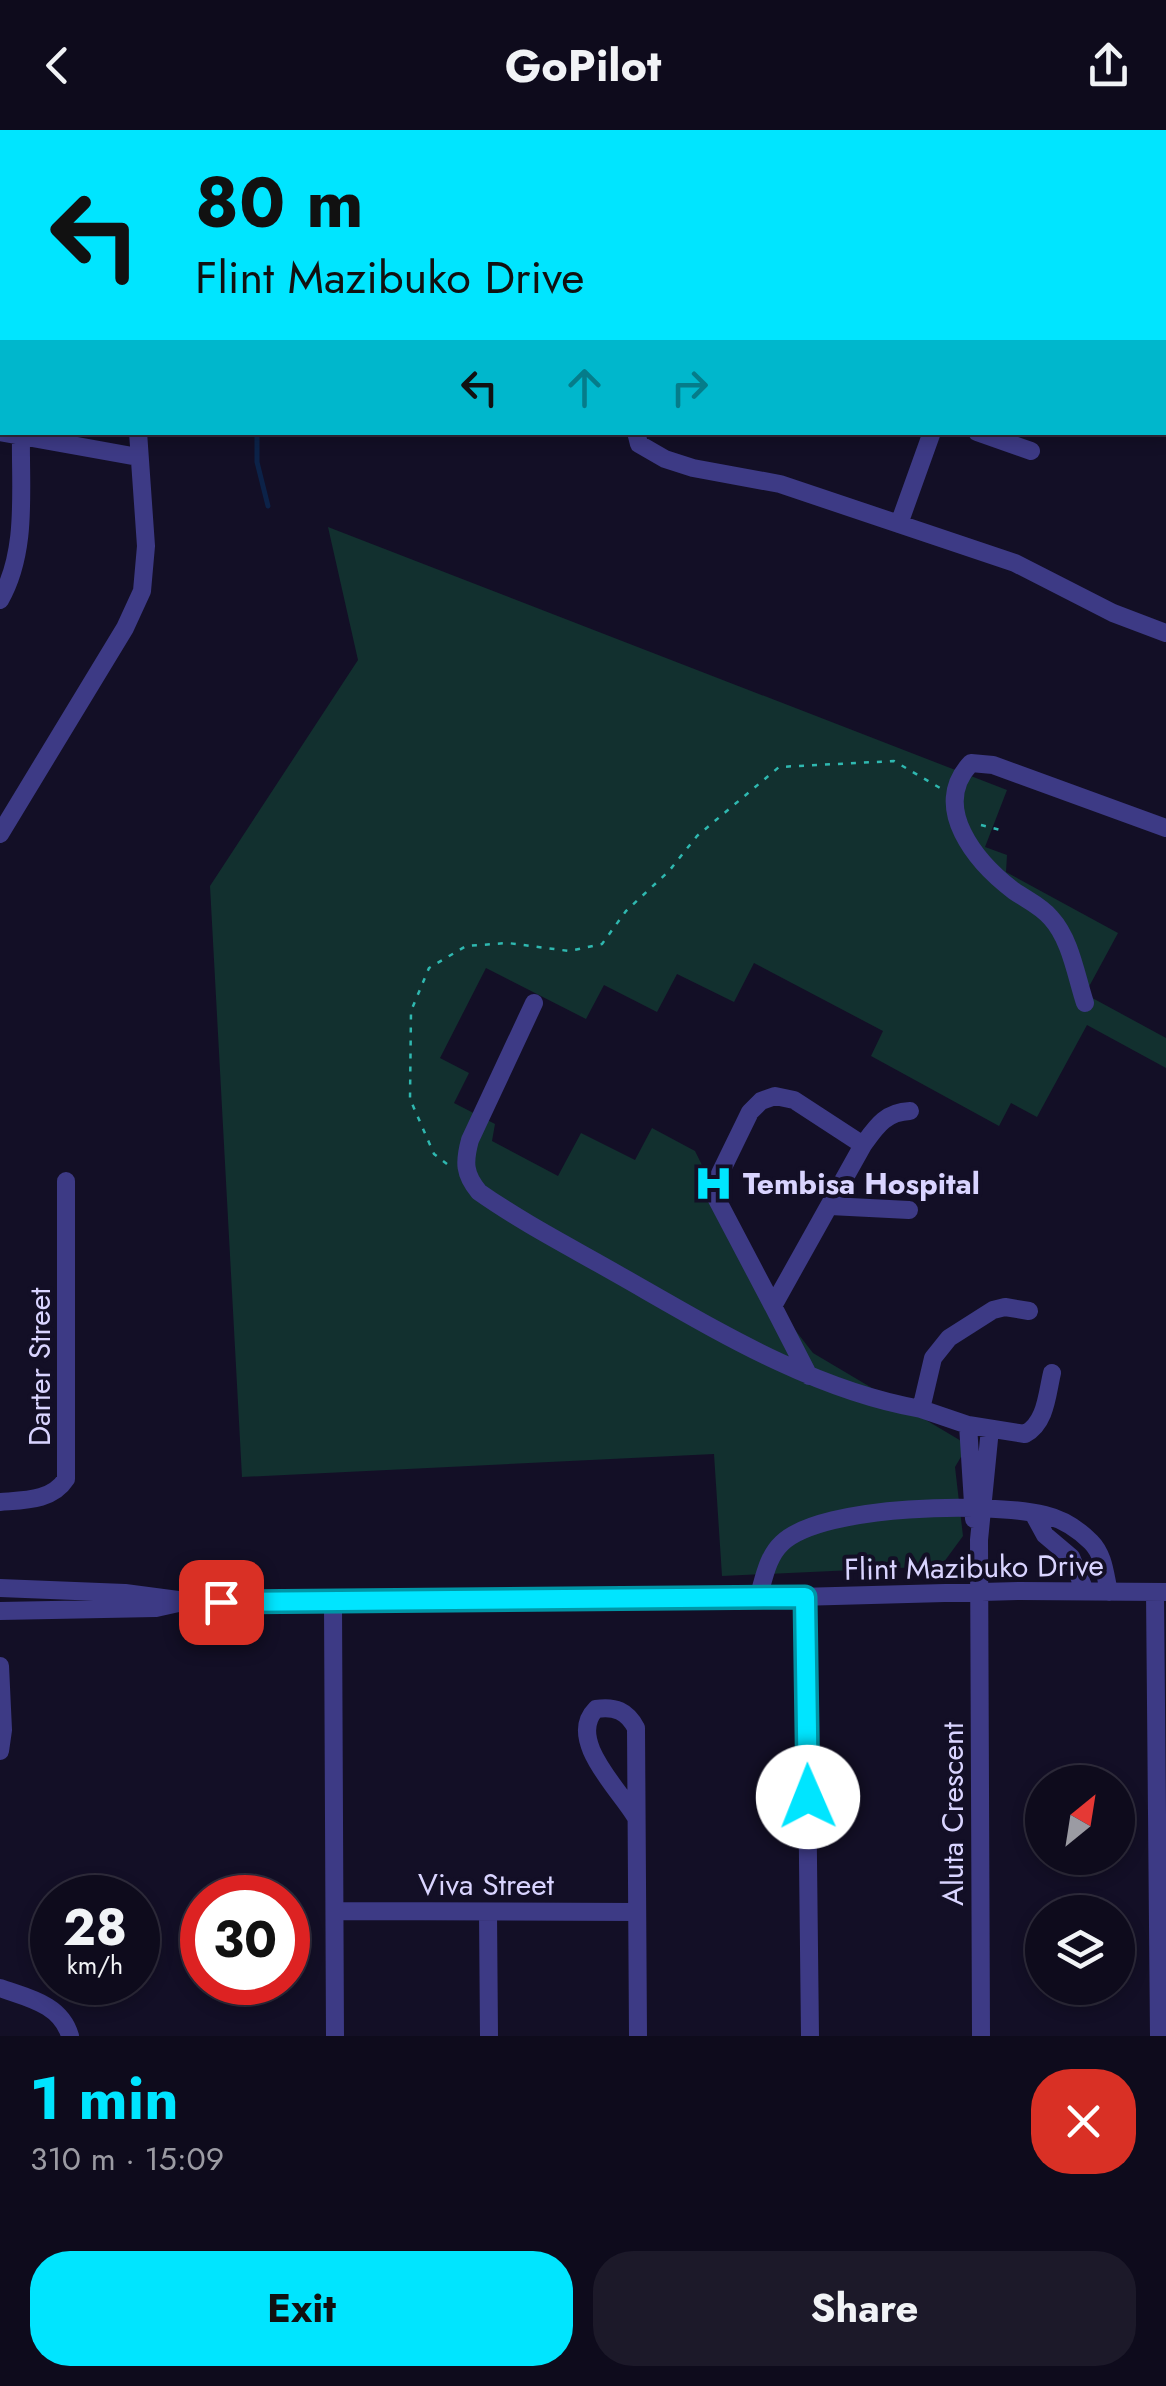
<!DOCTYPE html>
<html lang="en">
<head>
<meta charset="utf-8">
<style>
	:root { --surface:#0e0b1c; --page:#1c1929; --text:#f1f3f6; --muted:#9b9ba3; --line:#2e2b3b; --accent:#00e5ff }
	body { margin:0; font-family:Jost,sans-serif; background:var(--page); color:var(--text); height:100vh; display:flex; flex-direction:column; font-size:38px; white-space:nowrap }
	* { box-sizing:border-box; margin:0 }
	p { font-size:32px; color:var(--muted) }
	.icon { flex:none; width:55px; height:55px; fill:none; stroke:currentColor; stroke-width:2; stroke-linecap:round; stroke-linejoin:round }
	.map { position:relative; height:1906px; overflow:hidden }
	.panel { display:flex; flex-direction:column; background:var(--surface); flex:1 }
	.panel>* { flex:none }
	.hud { position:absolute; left:0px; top:0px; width:1168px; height:305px; box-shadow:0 5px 15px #0003,0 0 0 2px var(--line); background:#00e5ff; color:#111; overflow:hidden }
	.needle { width:65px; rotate:30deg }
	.controls { position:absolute; left:1025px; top:1635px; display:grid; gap:20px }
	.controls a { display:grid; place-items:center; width:110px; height:110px; border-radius:50%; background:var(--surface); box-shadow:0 5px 15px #0003,0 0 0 2px var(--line); font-size:50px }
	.speed { position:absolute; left:30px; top:1745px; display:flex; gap:20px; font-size:50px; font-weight:700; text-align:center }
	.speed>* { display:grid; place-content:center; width:130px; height:130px; border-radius:50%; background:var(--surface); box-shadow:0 5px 15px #0003,0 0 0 2px var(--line); line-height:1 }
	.speed small { font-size:25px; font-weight:400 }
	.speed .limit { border:15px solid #d22; background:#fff; color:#111 }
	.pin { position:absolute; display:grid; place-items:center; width:85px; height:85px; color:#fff; margin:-42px; border-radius:20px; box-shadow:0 5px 15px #0006 }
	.me { position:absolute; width:110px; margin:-55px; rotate:359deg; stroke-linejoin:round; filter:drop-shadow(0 0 8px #0008) }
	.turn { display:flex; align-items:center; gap:35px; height:210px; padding:0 30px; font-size:45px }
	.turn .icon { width:130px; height:130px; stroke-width:2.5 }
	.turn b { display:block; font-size:70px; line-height:85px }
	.lanes { display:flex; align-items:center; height:95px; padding:0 30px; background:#0003; justify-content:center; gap:50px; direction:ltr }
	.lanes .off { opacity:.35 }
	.round { display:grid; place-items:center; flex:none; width:105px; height:105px; border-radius:40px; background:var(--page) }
	.overview { display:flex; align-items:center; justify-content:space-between; height:170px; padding:0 30px }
	h1 { font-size:60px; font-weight:700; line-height:75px; color:var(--accent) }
	.button { display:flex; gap:20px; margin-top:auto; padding:20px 30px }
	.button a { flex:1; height:115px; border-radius:40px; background:var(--accent); color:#111; font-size:40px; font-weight:700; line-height:115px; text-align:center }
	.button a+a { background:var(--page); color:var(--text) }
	header { display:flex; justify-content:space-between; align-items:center; height:130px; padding:0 30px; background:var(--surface); font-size:45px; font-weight:700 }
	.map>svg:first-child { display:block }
</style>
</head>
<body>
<header><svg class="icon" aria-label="back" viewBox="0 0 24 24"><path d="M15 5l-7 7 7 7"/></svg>GoPilot<svg class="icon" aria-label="share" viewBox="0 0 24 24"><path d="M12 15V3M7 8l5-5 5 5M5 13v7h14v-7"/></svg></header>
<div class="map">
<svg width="1166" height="1906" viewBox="0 0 1166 1906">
	<rect width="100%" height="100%" fill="#130f26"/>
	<!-- green -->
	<path fill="#12302f" d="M328 397 1007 660 985 717 1007 725 1006 742 1118 803 1085 864 1166 908V938L1087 895 1037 987 1011 973 999 996 871 926 883 901 754 833 734 872 677 844 657 882 604 855 586 889 486 838 440 928 469 943 454 973 495 994 492 1011 558 1046 581 1003 635 1030 652 998 695 1021 764 1160 813 1223 968 1315 955 1337 963 1406 941 1436 722 1446 714 1324 242 1347 210 756 358 530Z"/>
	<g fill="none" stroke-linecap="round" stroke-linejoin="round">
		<!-- stream -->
		<path stroke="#0c2248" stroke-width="5" d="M271 0V2
			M257 302V332L268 376"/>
		<!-- path -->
		<path stroke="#2fb8b0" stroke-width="2.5" stroke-dasharray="5 8" stroke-linecap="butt" d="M981 695 1004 701
			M447 1034 434 1024 410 969 411 881 429 838 466 816 508 813 569 821 602 814 626 781 669 741 697 706 779 637 894 631 940 658"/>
		<!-- minor -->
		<path stroke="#3d3a85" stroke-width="18" d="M811 0 824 2
			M137 2V0
			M734 2 735 0
			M0 70 2 72
			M1165 114H1166
			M0 126 2 122
			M0 302 138 327
			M636 302 639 314 665 329 693 338 780 354 1015 433 1113 483 1166 503
			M977 302 1031 321
			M899 394 932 302
			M0 470C28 421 20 360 21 306
			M0 704 125 498 142 461 146 416 138 302
			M534 873 470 1010C464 1032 464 1044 479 1062 523 1093 572 1118 619 1145 714 1199 812 1260 921 1279
			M1085 873C1076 846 1071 810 1051 788 1041 776 1027 770 1014 761 977 733 929 677 971 633L993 635 1166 698
			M830 1076 909 1080
			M773 1176 712 1060 750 982 761 971 775 966 794 970 863 1015
			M1029 1181 1005 1177 993 1180 949 1208 933 1228 921 1279 968 1295 1025 1304C1046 1293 1047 1264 1052 1243
			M809 1246 773 1176 863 1015C876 997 885 982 910 981
			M968 1295 974 1389
			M0 1372C24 1370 52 1371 66 1349V1051
			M1033 1383 1045 1405 1071 1427 1085 1461
			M0 1458 125 1463 178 1470
			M1155 1462 1159 1906
			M805 1467 810 1906
			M758 1468C764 1449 767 1427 782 1413 823 1374 992 1372 1045 1385 1062 1389 1079 1400 1091 1412 1104 1425 1105 1445 1109 1462
			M333 1474 335 1906
			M0 1481 156 1478 183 1472 333 1474 758 1468 1019 1461 1166 1462
			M0 1536 3 1600 0 1621
			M635 1686C619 1659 566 1609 596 1579 615 1576 627 1581 636 1598L638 1906
			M335 1781 637 1782
			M488 1782 489 1906
			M0 1858C28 1868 61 1874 70 1906
			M981 1906 979 1410 990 1299"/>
	</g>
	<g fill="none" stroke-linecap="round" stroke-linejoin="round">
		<defs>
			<path id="route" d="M221 1472 805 1467 808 1667"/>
		</defs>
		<!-- route casing -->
		<use href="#route" stroke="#0095a6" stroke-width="25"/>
		<!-- route -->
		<use href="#route" stroke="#00e5ff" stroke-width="18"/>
	</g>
	<!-- icons -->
	<defs>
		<symbol id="hospital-bare" viewBox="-9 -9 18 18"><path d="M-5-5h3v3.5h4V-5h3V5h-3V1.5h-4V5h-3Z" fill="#00e5ff" stroke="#130f26" stroke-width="2.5" paint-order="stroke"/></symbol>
	</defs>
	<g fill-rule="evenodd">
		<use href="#hospital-bare" x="686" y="1026" width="55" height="55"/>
	</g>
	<g text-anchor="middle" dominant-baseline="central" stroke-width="8" stroke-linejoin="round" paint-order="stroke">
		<!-- poi labels -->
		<g font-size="30" font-weight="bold" fill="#d9d4ff" stroke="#130f26" text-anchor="start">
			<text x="743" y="1053">Tembisa Hospital</text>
		</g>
		<!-- street labels -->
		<g font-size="30" fill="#d9d4ff" stroke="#130f26">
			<text transform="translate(39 1237) rotate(-90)">Darter Street</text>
			<text transform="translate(974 1437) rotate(-1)">Flint Mazibuko Drive</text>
			<text transform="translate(952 1684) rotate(-90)">Aluta Crescent</text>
			<text x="486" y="1754">Viva Street</text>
		</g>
	</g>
</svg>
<div class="controls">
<a><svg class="needle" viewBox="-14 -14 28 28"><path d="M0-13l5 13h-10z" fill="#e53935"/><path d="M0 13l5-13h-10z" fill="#9b9ba3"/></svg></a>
<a><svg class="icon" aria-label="layers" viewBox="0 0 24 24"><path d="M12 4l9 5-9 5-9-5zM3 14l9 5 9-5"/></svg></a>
</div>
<div class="speed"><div>28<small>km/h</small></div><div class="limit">30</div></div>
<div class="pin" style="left:221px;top:1472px;background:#d93025"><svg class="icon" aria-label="arrive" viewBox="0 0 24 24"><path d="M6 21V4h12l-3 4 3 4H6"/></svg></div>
<svg class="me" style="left:808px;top:1667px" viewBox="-20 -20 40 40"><circle r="19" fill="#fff"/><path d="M0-13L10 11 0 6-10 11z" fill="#00e5ff"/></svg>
<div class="hud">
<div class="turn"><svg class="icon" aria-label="left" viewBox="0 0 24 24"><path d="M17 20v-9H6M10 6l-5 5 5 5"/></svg><div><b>80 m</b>Flint Mazibuko Drive</div></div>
<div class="lanes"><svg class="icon" aria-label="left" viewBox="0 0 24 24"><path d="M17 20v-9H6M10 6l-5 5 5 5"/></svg><svg class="icon off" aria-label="ahead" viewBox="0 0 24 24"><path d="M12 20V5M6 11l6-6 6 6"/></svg><svg class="icon off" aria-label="right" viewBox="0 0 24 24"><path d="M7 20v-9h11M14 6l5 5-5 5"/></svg></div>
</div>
</div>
<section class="panel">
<div class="overview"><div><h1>1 min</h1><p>310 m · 15:09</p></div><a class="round" style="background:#d93025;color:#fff"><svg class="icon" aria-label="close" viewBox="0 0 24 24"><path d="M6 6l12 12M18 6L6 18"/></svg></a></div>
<div class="button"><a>Exit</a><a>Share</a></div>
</section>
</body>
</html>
